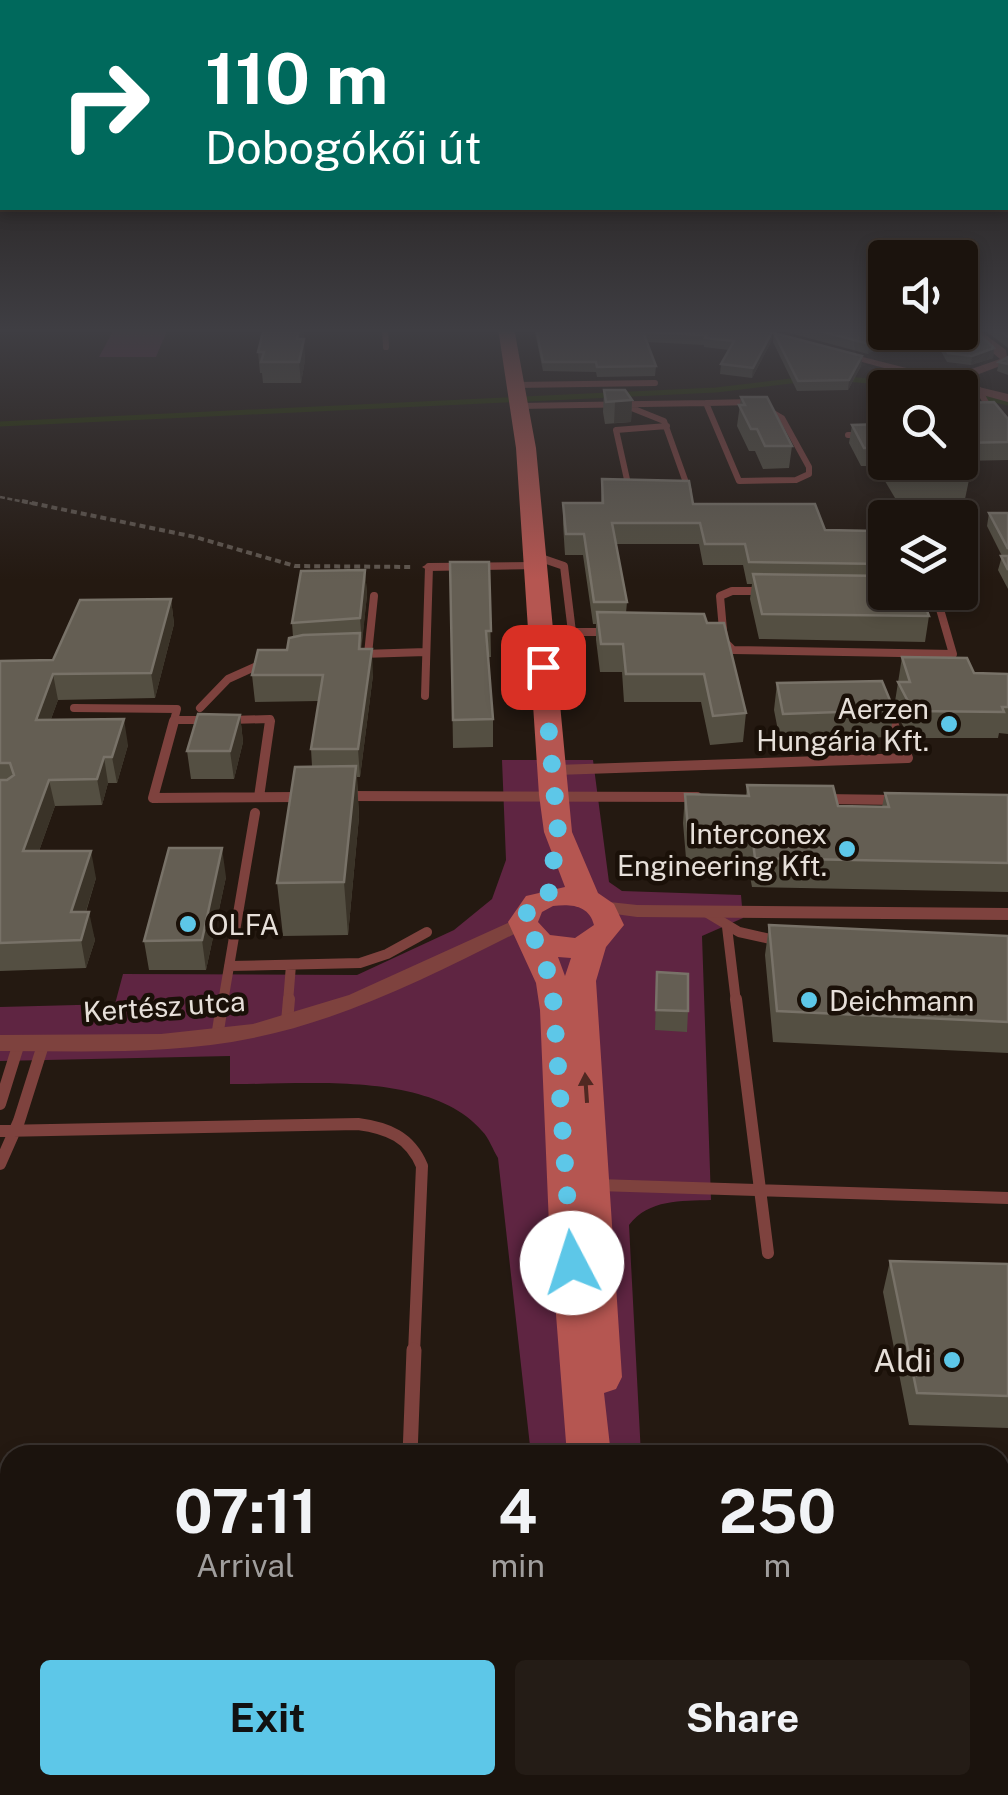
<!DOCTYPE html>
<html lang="en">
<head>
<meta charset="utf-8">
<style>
	:root { --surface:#1b130d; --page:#241c16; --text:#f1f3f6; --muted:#a09e9d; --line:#39322e; --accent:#5dc7e8 }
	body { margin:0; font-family:"Public Sans",sans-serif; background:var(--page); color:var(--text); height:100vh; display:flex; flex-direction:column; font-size:38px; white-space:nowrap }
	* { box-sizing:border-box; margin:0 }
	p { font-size:32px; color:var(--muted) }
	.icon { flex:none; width:55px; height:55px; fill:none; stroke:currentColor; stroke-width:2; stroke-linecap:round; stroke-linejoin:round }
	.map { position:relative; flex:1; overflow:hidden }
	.side { position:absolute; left:0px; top:1445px; width:1010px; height:350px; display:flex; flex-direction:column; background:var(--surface); border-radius:30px 30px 0 0; box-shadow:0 5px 15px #0003,0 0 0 2px var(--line) }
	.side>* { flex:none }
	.hud { position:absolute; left:0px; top:0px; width:1010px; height:210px; box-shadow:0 5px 15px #0003,0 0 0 2px var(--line); background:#00695c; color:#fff; overflow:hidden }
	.controls { position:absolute; left:868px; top:240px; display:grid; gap:20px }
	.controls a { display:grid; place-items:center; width:110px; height:110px; border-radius:10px; background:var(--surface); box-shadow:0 5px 15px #0003,0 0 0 2px var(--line); font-size:50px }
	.pin { position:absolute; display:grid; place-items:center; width:85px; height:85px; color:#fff; margin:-42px; border-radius:20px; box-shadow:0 5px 15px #0006 }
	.me { position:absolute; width:110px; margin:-55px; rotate:355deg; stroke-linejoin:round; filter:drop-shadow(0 0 8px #0008) }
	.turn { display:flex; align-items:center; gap:35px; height:210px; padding:0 40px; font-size:45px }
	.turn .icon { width:130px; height:130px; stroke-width:2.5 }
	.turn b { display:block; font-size:70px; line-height:85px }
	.eta { display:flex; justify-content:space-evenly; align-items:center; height:170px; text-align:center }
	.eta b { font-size:60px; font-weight:700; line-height:70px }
	.action { display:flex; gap:20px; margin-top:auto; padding:20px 40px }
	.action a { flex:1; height:115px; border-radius:10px; background:var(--accent); color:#111; font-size:40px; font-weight:700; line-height:115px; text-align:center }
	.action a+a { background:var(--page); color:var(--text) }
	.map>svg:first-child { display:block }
</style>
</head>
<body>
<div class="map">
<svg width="1008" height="1795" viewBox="0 0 1008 1795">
	<rect width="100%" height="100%" fill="#241911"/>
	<!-- green -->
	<path fill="#5f2542" d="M168 328 156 357H99L114 329Z
		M502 760H593L609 882 622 891 741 895 743 918 702 936 711 1200C681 1201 649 1199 629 1225L641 1455H531L498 1158C493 1150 489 1138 482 1131 430 1070 303 1085 230 1084V1056L0 1061V1007L115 1004 123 974 357 975 454 930 492 899 506 860Z"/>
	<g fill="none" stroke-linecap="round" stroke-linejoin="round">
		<!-- stream -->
		<path stroke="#263300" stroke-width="5" d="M848 379 938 388
			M960 392 1008 403
			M0 424 716 390 799 380"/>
		<!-- path-far1 -->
		<path stroke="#5f564e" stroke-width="2.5" stroke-dasharray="5 2.5" stroke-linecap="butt" d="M0 497 34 504"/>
		<!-- path -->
		<path stroke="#5f564e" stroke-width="4" stroke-dasharray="6 4" stroke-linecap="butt" d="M22 501 195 537 295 566 414 567"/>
		<!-- lane-far4 -->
		<path stroke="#7e423e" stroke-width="6" d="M385 328 386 347
			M515 385 655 383
			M754 402 782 418 809 467V474L796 480 739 481 706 403Z
			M518 406 706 403
			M629 407 664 421 689 491
			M960 409 989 408 979 390
			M848 435H885
			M633 487 628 484 616 430 667 426"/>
		<!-- lane-far3 -->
		<path stroke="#7e423e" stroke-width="8" d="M535 556 564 566 572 632
			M765 591H732L720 596 724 641 733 650 953 654 935 592
			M912 594H936
			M544 632H607
			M362 654 426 652
			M368 654 374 596
			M425 696 429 567
			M74 708 177 709 173 724
			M200 708 228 679 266 662
			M888 712 893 724
			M174 720H208
			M230 720 270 719 269 724"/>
		<!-- lane-far2 -->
		<path stroke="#7e423e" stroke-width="10" d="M174 721 153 798 302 797
			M556 770 908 758 892 721
			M344 796 697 797
			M259 797 270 721
			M824 799 897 800
			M704 911 739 932 779 941
			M727 927 736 1002
			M229 966 360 963 387 954 427 932
			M223 1002 255 813
			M288 1002 291 965"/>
		<!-- lane-far1 -->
		<path stroke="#7e423e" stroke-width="12" d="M736 999 768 1253
			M287 1022 289 999
			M217 1037 223 999
			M0 1104 19 1043
			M0 1131 358 1124C388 1128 410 1137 422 1166L414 1353
			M0 1164 19 1121 44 1042
			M598 1185 1008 1198"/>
		<!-- lane -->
		<path stroke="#7e423e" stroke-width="15" d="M410 1455 414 1350
			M1000 1545H1008
			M401 1785V1795
			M866 1785 868 1795"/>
		<!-- street -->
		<path fill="#7e423e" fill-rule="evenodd" d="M963 328H976L1006 350 1008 363 958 382 1008 394V402L833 354 839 351 946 378 1000 359Z
			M536 562 541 563V569L429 571 422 567 429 563Z
			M600 901 637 905 1008 908V920L637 917 593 911 590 907 593 903Z
			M523 916 530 918 533 922 530 926C441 971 351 1018 253 1038 171 1055 84 1051 0 1051V1035L161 1034 253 1024 349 995Z"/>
		<!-- secondary -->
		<path fill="#b55651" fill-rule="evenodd" d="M498 328H514L536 448 572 832 598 893 614 904 624 925 606 947 596 981 622 1377 616 1389 604 1393 611 1455H567L549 1225 540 1010 536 983 508 922 526 896 565 887 544 832 539 795 516 448ZM553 906C571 904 589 905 594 925L575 938 550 935 538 922 542 912ZM558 957 571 958 565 976Z
			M592 1785H644L645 1795H593Z"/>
	</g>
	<!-- wall -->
	<path fill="#544f42" d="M264 328H305L303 339 305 360 301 383H263L262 373H260L258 352Z
		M534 328H758L772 332 771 342 752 378 720 374 721 364 729 350 704 347V345L647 342 656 366 655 376 597 377 596 372 543 371Z
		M771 328H885L960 332 994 348 993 358 971 365 947 362 937 344H875V350L868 354Z
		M982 328H1008V348Z
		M774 333 862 356 861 366 848 390 797 391 773 342Z
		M1008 357V375L997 371 999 362Z
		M604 390 632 400 631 422 605 424 603 412Z
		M741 397 792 446 789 468 763 469 755 451H749L737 426Z
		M960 403 1008 419V460L960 461Z
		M885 424V462H960L969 480 965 499 895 498 876 466H861L849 443 852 425Z
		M602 479 693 504 825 530 885 556V592L929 616 925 642 759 639 750 599 752 584H747L743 565H703L699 544H616L627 602 626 613 707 623 746 713 743 742 710 745 701 702H624L622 672H600L596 640V624H593L583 555H565L563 524V503H601Z
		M989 513H1008V589L998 570 1002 556 987 526Z
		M450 562H489L491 657H488L493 719V747L453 748Z
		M365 570 367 595 361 649 373 675 360 777H357L359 817 348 935 283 936 277 883 312 766 311 749 319 701 255 702 252 675 287 650 293 637 292 623Z
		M171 599 174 624 155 698 58 700 51 719 128 745 117 783H108L102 805 55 806 39 851 96 878 86 912 95 940 86 968 0 971V661L53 660Z
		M902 657 974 673 1008 674V734L999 733 998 738H909L894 708Z
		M777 683 894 710 890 737 780 741 774 710Z
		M240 715 243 742 234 779H191L187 751Z
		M747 785 838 806 882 807 885 793 1008 795V892L752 887 749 871 687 870 683 823 685 794 746 796Z
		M226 877 206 970H149L144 941Z
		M769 925 1008 936V1053L773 1042 765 955Z
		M657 972 688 1011 687 1032 655 1030Z
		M890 1261 1008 1264V1428L909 1425 883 1292Z
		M10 1477V1717H0V1478Z
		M1000 1616H1008V1776H1000Z"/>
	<!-- shaded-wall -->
	<path fill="#3a3328" d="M299 328H305L298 360 297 339Z
		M772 332 771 342 752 378 753 368Z
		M304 339 305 360 301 383 299 362Z
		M876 340 875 350 868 354 869 344Z
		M994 348 993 358 971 365 972 356Z
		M862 356 861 366 848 390 849 380Z
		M632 400 631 422 614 423 615 402Z
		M365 570 367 595 362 644 360 618Z
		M171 599 174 624 155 698 151 673Z
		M372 649 373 675 360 777 358 749Z
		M53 674 58 700 41 746 36 720Z
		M240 715 243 742 234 779 230 751Z
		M124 719 128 745 117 783 112 757Z
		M104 757 108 783 102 805 97 779Z
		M356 766 359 817 348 935 344 882Z
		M49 780 55 806 29 879 23 851Z
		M222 848 226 877 206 970 202 940Z
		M91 851 96 878 77 940 71 912Z
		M89 912 95 940 86 968 81 940Z"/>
	<!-- building -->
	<path fill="#645e53" stroke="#787268" stroke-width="2.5" d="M264 328H299L297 339H304L299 362H261L264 352H258Z
		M536 328H758L772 332 753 368 721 364 734 341 705 338 707 335 643 332 656 366 597 367 596 362H543Z
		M808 328H885V332H960V328H972L994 348 972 356 948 353 939 335H874L876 340 869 344Z
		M996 328H1008V337Z
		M774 333 862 356 849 380 798 381Z
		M1008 357V364L999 362Z
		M604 390H625L632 400 606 402Z
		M741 397H767L792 446H765L757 429H751L739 405H745Z
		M994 402 1008 419V442L960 443V403Z
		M885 424V458L879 448H864L852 425Z
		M888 462H960L969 480 898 479Z
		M602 479 689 481 693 504H815L825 530 877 531 885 556V564L749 562 745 544H705L700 523H612L627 602H594L584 534H566L563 503H603Z
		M989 513H1008V549Z
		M1001 556H1008V570Z
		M450 562H489L491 631H486L493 719 453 720Z
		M365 570 360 618 292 623 301 571Z
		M753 574 885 576V592H920L929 616 762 614Z
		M171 599 151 673 53 674 36 720 124 719 112 757H104L97 779 49 780 23 851H91L71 912H89L81 940 0 943V780H7L14 775 10 763H0V661L53 660 80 600Z
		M597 612 704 614 707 623H724L746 713 713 716 704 674H626L623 644H601Z
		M360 633 359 649H372L358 749H311L323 675H252L258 650H287L289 638 303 635Z
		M902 657 967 658 974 673 1008 674V707H1002L1004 712 913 711 898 682H910Z
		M882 681 894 710 783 714 777 683Z
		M198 714 240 715 230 751H187Z
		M356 766 344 882 277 883 295 767Z
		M747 785 833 786 838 806 889 807 885 793 1008 795V863L755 858 753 842 689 841 685 794 749 796Z
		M169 848H222L202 940 144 941Z
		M769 925 1008 936V1022L777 1011Z
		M657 972 688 974V1011L656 1010Z
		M890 1261 1008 1264V1396L917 1393Z
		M10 1477V1686H0V1478Z
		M1000 1616H1008V1737H1000Z"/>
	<!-- one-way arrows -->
	<defs><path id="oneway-solid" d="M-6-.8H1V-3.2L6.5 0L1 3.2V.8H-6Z" transform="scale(2.5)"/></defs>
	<use fill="#502822" href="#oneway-solid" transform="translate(586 1088) rotate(-94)"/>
	<!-- sky -->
	<linearGradient id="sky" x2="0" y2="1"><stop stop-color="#140e09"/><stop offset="0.57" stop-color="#3f3e43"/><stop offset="1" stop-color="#3f3e43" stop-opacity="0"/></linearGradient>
	<rect width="1008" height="580" fill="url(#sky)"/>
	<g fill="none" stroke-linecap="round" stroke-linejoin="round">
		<!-- route -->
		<path stroke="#5dc7e8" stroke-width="18" stroke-dasharray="0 32.4" d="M543 667 558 832 548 897 531 905 522 922 535 940 552 983 572 1263"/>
	</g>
	<!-- markers -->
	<g fill="#5dc7e8" stroke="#1a1008" stroke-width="4">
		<circle cx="949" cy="724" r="10"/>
		<circle cx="847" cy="849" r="10"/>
		<circle cx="188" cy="924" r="10"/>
		<circle cx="809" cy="1000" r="10"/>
		<circle cx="952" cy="1360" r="10"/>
	</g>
	<g text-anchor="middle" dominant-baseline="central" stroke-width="9" stroke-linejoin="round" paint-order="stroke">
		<!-- poi labels -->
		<g font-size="28" fill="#e6dfd9" stroke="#1a1008" text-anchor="end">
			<text x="929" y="708">Aerzen<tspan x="929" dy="32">Hungária Kft.</tspan></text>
			<text x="827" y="833">Interconex<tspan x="827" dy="32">Engineering Kft.</tspan></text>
			<text x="208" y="924" text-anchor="start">OLFA</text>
			<text x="829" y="1000" text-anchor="start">Deichmann</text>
		</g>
		<!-- street labels -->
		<g font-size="28" fill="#e6dfd9" stroke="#1a1008">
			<text transform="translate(164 1006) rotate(-4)">Kertész utca</text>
		</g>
		<!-- near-poi labels -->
		<g font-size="32" fill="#e6dfd9" stroke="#1a1008" text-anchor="end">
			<text x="932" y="1360">Aldi</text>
		</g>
	</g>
</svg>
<div class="controls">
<a><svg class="icon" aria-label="sound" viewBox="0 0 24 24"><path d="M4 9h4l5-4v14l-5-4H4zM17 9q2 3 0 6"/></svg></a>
<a><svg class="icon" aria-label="search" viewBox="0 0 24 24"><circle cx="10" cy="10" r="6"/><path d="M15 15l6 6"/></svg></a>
<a><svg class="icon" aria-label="layers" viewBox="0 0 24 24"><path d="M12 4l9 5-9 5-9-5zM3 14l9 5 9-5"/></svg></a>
</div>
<div class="pin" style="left:543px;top:667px;background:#d93025"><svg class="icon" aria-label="arrive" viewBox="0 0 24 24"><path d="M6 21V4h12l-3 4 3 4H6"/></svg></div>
<svg class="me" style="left:572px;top:1263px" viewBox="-20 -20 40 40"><circle r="19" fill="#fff"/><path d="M0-13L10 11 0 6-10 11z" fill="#5dc7e8"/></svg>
<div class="hud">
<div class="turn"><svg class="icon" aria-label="right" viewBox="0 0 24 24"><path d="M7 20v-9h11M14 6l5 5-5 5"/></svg><div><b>110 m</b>Dobogókői út</div></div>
</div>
<section class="side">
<div class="eta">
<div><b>07:11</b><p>Arrival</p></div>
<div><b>4</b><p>min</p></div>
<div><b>250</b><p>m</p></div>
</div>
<div class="action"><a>Exit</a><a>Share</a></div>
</section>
</div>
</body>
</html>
